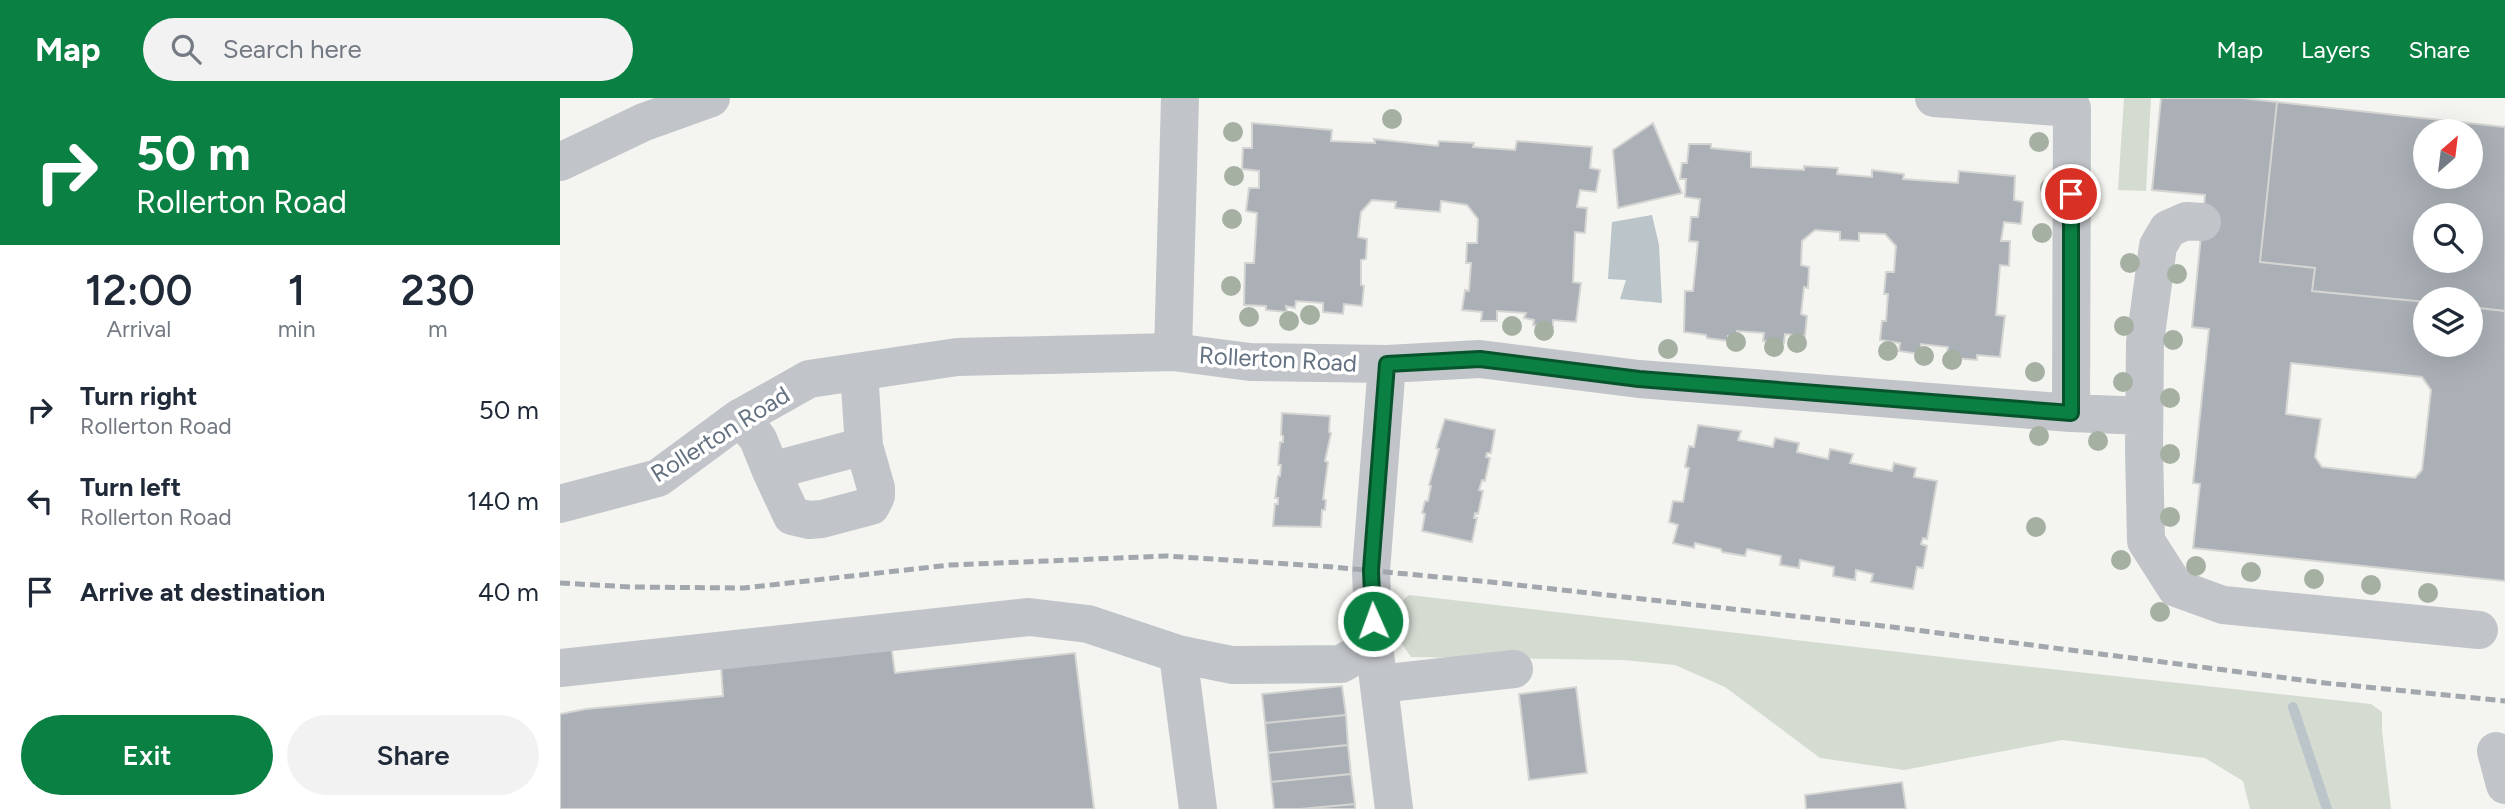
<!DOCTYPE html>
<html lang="en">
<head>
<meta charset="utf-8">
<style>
	:root { --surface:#fff; --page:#f2f2f3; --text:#1f2937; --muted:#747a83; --accent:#0b8043 }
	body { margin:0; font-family:Figtree,sans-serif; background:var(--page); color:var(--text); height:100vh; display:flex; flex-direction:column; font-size:26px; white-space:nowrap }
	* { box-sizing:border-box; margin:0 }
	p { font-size:23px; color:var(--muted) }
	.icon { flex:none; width:38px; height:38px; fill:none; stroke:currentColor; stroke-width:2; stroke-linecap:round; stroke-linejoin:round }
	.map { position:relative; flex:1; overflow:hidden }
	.sheet { display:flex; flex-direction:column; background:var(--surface); width:560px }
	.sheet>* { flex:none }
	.top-card { background:#0b8043; color:#fff; overflow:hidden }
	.needle { width:46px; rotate:28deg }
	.controls { position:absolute; left:1853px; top:21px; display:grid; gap:14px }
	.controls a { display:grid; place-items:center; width:70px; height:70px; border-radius:50%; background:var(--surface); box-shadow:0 7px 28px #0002; font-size:35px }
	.pin { position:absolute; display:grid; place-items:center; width:60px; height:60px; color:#fff; margin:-30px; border:4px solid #fff; border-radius:50%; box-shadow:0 2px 7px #0007 }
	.me { position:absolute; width:77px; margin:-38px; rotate:358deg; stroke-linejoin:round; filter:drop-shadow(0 0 5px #0008) }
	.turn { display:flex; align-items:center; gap:24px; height:147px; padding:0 21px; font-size:32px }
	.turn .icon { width:91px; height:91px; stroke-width:2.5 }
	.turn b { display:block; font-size:49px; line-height:60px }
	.eta { display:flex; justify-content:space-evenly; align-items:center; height:119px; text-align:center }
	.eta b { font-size:42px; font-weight:600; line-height:49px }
	.button { display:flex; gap:14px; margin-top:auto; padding:14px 21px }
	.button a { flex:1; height:80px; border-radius:42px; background:var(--accent); color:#fff; font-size:28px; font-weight:600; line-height:80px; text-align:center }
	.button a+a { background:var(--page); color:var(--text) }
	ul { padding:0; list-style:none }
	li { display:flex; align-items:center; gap:21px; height:91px; padding:0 21px }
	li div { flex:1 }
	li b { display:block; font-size:26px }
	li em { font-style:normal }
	header { display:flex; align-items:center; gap:42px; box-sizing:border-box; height:98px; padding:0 35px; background:var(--accent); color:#fff }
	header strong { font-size:33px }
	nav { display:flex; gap:38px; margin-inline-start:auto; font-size:24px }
	.search { width:490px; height:63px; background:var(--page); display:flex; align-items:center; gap:18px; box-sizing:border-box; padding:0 24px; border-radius:38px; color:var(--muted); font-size:26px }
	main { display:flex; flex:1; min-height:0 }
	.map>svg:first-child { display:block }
</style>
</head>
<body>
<header>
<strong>Map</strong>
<div class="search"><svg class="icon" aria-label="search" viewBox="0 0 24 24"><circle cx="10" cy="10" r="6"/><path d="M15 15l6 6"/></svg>Search here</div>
<nav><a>Map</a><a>Layers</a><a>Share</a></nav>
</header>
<main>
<section class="sheet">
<div class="top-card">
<div class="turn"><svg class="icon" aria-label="right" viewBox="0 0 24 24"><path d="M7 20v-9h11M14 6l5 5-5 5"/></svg><div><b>50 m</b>Rollerton Road</div></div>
</div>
<div class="eta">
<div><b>12:00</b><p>Arrival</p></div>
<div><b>1</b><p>min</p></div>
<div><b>230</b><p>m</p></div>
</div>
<ul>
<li><svg class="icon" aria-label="right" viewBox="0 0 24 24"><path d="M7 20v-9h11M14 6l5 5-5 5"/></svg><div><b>Turn right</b><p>Rollerton Road</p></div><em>50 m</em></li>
<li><svg class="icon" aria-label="left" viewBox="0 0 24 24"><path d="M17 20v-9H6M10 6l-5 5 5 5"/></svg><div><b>Turn left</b><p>Rollerton Road</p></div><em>140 m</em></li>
<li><svg class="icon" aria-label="arrive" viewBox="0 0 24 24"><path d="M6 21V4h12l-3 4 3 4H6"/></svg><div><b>Arrive at destination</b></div><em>40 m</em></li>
</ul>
<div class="button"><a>Exit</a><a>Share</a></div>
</section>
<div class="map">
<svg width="1945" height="711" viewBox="0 0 1945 711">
	<rect width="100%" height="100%" fill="#f4f4f0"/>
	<!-- green -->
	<path fill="#d4dbd1" d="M1564 0H1591L1586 93 1558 92Z
		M849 497 1417 563 1811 606 1822 614V633L1831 711H1690L1683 683 1645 660 1502 642 1344 672 1260 660 1165 589 1115 567 1063 562 851 559 840 543V505Z"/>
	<!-- water -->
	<path fill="#bac4c9" d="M1092 117 1099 147 1102 205 1060 201 1066 182 1048 181 1052 124Z"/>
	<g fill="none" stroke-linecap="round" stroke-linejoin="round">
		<!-- stream -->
		<path stroke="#bac4c9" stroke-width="10" d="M1733 609 1767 711"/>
	</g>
	<!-- building -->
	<path fill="#aab0b6" stroke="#d5d5d3" stroke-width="2" fill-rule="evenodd" d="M1601 0H1682L1717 4 1700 164 1755 170 1752 193 1866 204V247H1911V209L1945 213V483L1633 450 1640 386 1633 385 1649 231 1632 229 1645 97 1592 92ZM1731 265 1862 279 1871 292 1862 372 1855 380 1762 369 1755 359 1761 321 1726 316Z
		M1717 4 1945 29V213L1911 209V201H1866V204L1752 193 1755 170 1700 164ZM1866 33H1911V79H1866ZM1866 117H1911V163H1866Z
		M692 25 772 32 771 43 815 45 814 41 878 48 879 43 914 45 913 49 955 52 957 43 1032 49 1030 70 1040 72 1036 94 1020 92 1017 109 1027 110 1025 135 1015 134 1013 184 1021 185 1016 224 993 222V229L973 227 974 222 964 220 966 215 937 213V223H921L922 214 902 212 905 192 909 193 911 165H906L907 145H917L918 121 907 107 881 103 880 114 835 110 836 104 812 102 801 114 798 139 807 141 806 161 801 162V187L804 188 802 208 784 206 783 216 763 214V205L736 203 735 210 726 208 727 214 706 212V208L684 207 685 165H694L697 115 686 113 689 90H699V73L682 71 683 50H692Z
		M1093 25 1122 95 1058 110 1053 52Z
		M1129 46H1151V50L1191 54V69L1244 72V68L1278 70 1277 76 1312 79V72L1344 76 1343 81 1398 85 1399 73 1455 78 1454 102 1463 104 1461 126 1444 124 1441 143H1450L1449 168 1440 167 1436 217 1445 218 1440 259 1417 257V262L1395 260V256L1387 254 1388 249 1361 246 1360 256 1339 253 1340 245 1320 242 1322 223H1326L1328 196H1324L1326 174H1334L1336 148 1325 136 1299 135V143L1280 142V134L1255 132 1242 143 1241 167 1249 169 1248 190 1244 189 1241 216 1247 218 1245 238 1225 236 1224 245 1203 243 1204 235 1177 233 1178 238H1168V243L1147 240 1146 237 1124 234 1125 193H1133L1138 144 1129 143 1131 119H1138L1140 101 1125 99 1126 81H1120L1122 65H1127Z
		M722 315 770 318 769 334 771 335 765 363 768 364 763 401 766 402 765 412H762L761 429 713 428 715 406H718V400H715L718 378H720L721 367H718L720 344H723V338L721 337Z
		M885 321 935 332 931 355H927L926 359 930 360 925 383 922 382 919 392 923 393 918 416 915 415 914 420H917L912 444 862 433 865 416 862 415 865 403H868L871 388 869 387 879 351 876 350Z
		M1138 327 1181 333 1178 342 1213 349 1215 340 1239 345 1237 354 1268 361 1270 351 1293 356 1290 365 1332 373 1334 365 1356 370 1354 379 1377 383 1367 441 1363 440 1361 446 1367 448 1363 470 1357 469 1353 491 1311 484 1313 476 1296 472 1295 482 1273 478 1274 469 1240 462 1239 470 1220 467 1221 458 1187 451 1185 458 1162 454 1161 451 1135 445 1134 450 1113 445 1118 427 1109 424 1113 403 1123 404 1129 370 1125 369 1129 348 1134 349Z
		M331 546 335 575 515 555 534 711H0V616L26 611 163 598 161 568Z
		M782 588 786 617 705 625 702 596Z
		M1016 589 1027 675 969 682 959 596Z
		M786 617 788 647 708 655 705 625Z
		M788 647 791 676 711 684 708 655Z
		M791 676 795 706 740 711H714L711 684Z
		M1342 684 1346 711H1246L1245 697Z
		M795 706V711H740Z"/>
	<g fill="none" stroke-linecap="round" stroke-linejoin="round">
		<!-- minor -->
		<path stroke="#c1c4c8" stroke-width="38" d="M0 64 84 24 151 0
			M1642 124 1626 123 1608 131 1598 148 1585 244 1584 351 1586 443 1616 490 1663 507 1919 532
			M613 254 620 0
			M827 266 811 473 814 547 834 711
			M1511 315 1584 318
			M181 319 198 341 211 373 304 348 299 274
			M211 373 232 418 249 422 262 421 311 408 316 398V390L304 348
			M0 406 98 380 178 321 249 281 397 259 613 254 690 264 827 266 920 261 1079 281 1511 315 1512 10 1374 0
			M618 556 638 711
			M0 570 469 519 528 526 618 556 672 567 781 566 814 547
			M819 586 954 571
			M1936 653 1945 687"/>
		<!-- rail -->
		<path stroke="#a2a7ad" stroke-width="5" stroke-dasharray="10 5" stroke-linecap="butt" d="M0 485 71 489 184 490 390 467 607 458 773 469 931 484 1332 529 1765 585 1945 603"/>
	</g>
	<!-- trees -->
	<g fill="#a5b0a2">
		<circle cx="832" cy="21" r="10"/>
		<circle cx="673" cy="34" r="10"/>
		<circle cx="1479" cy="44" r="10"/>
		<circle cx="674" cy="78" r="10"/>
		<circle cx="1490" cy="90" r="10"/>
		<circle cx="672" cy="121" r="10"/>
		<circle cx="1482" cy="135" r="10"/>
		<circle cx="1570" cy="165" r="10"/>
		<circle cx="1617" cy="176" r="10"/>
		<circle cx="671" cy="188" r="10"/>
		<circle cx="750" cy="217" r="10"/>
		<circle cx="689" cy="219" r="10"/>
		<circle cx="729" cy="223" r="10"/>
		<circle cx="952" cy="228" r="10"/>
		<circle cx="1564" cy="228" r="10"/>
		<circle cx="984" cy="233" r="10"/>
		<circle cx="1613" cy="242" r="10"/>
		<circle cx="1176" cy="244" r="10"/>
		<circle cx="1237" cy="245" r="10"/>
		<circle cx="1214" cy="249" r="10"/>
		<circle cx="1108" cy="251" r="10"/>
		<circle cx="1328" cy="253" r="10"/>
		<circle cx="1364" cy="258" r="10"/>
		<circle cx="1392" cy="262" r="10"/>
		<circle cx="1475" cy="274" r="10"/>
		<circle cx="1563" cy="284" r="10"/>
		<circle cx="1610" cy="300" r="10"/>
		<circle cx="1479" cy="338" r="10"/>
		<circle cx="1538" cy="343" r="10"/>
		<circle cx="1610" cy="356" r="10"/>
		<circle cx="1610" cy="419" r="10"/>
		<circle cx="1476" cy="429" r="10"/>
		<circle cx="1561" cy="462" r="10"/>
		<circle cx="1636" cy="468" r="10"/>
		<circle cx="1691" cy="474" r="10"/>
		<circle cx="1754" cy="481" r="10"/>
		<circle cx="1811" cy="487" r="10"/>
		<circle cx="1868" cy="495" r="10"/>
		<circle cx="1600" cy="514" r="10"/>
	</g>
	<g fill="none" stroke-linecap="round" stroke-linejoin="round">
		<defs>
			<path id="route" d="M813 523 811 472 827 266 920 261 1079 281 1511 315V96"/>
		</defs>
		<!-- route casing -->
		<use href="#route" stroke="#07532c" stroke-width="18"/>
		<!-- route -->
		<use href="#route" stroke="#0b8043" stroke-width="12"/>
	</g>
	<g text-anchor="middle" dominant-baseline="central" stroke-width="7" stroke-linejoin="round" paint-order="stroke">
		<!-- street labels -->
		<g font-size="24" fill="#637181" stroke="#fff">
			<text transform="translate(718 261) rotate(3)">Rollerton Road</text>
			<text transform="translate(160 336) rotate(-32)">Rollerton Road</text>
		</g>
	</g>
</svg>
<div class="controls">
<a><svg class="needle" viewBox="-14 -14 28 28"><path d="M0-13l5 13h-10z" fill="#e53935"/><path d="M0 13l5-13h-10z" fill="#747a83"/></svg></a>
<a><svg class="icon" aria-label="search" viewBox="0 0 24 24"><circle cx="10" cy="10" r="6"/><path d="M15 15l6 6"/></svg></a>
<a><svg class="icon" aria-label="layers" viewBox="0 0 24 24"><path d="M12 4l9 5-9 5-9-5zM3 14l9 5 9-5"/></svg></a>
</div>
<div class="pin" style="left:1511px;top:96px;background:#d93025"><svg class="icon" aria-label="arrive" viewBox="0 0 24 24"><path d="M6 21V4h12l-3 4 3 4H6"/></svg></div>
<svg class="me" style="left:813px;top:523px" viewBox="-20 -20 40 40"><circle r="17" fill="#0b8043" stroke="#fff" stroke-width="3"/><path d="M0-11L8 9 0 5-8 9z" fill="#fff"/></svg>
</div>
</main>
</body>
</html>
